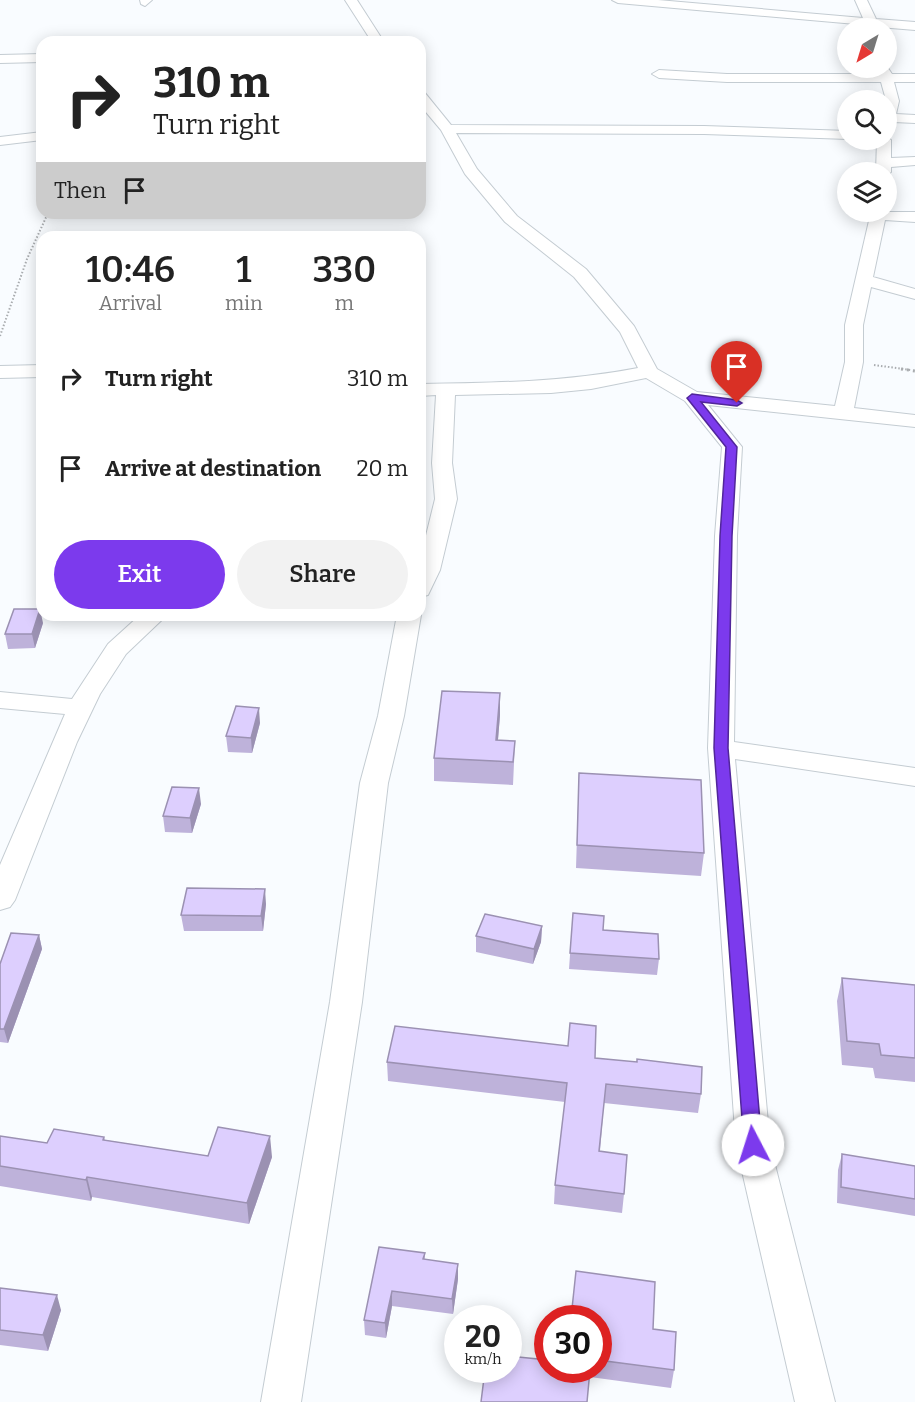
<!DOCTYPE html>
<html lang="en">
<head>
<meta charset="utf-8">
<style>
	:root { --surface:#fff; --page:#f2f2f2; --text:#222; --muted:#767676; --accent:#7c3aed }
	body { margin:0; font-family:Bitter,serif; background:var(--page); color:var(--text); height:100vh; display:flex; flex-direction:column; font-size:22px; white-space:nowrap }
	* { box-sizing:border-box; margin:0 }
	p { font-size:20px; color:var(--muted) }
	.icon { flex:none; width:33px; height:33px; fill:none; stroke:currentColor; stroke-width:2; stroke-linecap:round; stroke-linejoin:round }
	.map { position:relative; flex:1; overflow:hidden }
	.drawer { position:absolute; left:36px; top:231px; width:390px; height:390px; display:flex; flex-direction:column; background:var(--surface); border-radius:18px; box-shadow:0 3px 15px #0003 }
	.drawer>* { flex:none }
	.hud { position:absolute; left:36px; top:36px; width:390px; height:183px; border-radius:18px; box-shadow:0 3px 15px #0003; background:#fff; color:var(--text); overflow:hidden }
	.needle { width:39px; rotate:218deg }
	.fabs { position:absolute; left:837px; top:18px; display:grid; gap:12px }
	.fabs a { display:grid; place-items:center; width:60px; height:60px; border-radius:50%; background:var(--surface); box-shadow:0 3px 15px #0003; font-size:30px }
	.speed { position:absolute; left:444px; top:1305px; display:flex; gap:12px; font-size:30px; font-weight:700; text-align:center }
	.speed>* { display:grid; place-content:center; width:78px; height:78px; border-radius:50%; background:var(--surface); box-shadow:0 3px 15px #0003; line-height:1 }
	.speed small { font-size:15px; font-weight:400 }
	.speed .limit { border:9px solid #d22; background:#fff; color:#111 }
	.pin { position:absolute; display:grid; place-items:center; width:51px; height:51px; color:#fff; margin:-62px -26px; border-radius:50% 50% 50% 0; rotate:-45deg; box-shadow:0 0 6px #0007 }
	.pin .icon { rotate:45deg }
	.me { position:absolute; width:66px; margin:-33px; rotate:355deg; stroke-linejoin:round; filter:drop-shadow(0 0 4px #0008) }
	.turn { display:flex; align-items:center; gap:21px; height:126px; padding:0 18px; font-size:27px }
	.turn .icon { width:78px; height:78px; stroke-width:2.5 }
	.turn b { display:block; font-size:42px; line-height:51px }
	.then { display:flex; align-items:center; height:57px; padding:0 18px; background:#0003; gap:12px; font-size:22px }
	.eta { display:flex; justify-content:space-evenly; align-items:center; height:102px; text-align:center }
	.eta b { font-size:36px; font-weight:600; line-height:42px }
	.action { display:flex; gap:12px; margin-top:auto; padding:12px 18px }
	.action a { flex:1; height:69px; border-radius:36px; background:var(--accent); color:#fff; font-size:24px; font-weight:600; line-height:69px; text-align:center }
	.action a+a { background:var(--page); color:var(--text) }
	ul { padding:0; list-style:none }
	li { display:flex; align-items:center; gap:18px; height:90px; padding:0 18px }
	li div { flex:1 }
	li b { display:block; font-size:22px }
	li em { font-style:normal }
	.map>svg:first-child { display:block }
</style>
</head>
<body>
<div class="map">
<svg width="915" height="1402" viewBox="0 0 915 1402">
	<rect width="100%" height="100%" fill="#f9fcff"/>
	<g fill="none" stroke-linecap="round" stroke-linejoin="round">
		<defs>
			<path id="street" d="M140 0H152L145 6 141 4Z
				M345 0H357L384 42H372Z
				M612 0H658L863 18 855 0H867L876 19 915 22V30L879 27 880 28H868L867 25 618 3Z
				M42 54V62L0 63V55Z
				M886 65 892 74H915V82H894L899 101 896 114 915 115V123L894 122 891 132 886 133V100L881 82H727L659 78 652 74 659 70 727 74H879L878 68H886Z
				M420 92 425 93 451 125 704 126 848 131V139L704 134 456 133 477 169 517 216 586 269 634 326 657 369 697 392 835 406 845 362V325L871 212H915V222L885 220 873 277 915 289V299L871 287 863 325V362L854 408 915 415V427L708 405 742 447 737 536 734 742 915 768V786L735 759 770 1145 835 1402H795L736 1145 708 748 715 536 722 447 685 401 646 378 591 389 551 393 455 395 452 463 457 499 440 570 428 595 420 597V560L435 499 432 463 436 395 420 396V384C494 383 565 382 638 368L620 332 574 277 505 222 465 174 441 130 420 105Z
				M42 132V140L0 145V137Z
				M886 136 891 140V158L915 157V165L891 167V172L886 176V172H876L877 140H886Z
				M42 365V377L0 378V366Z
				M420 614 421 615 404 716 388 783 362 1002 301 1402H261L330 1002 360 783 378 716 397 615Z
				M140 615H167L126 654 100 694 77 742 15 900 10 907 0 910V865L65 714 0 708V692L72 699 108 644Z"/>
		</defs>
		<!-- street casing -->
		<use href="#street" stroke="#c4ccd2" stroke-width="2"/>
		<!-- path-far1 -->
		<path stroke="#a9acaf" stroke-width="2" stroke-dasharray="1.5 2" stroke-linecap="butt" d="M0 336 27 259 48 213
			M874 365 911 370"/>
		<!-- path -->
		<path stroke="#a9acaf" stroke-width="3" stroke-dasharray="2 4" stroke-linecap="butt" d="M901 369 915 371"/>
		<!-- street -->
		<use href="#street" fill="#fff" fill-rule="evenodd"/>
	</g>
	<!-- wall -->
	<path fill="#beb2da" d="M43 623 35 648 8 649 5 634Z
		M500 693V715L498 740 515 741 513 785 434 781V758Z
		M260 723 252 753 228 752 226 736Z
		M579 773 704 853 701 876 576 868Z
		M201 804 192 833 165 832 163 816Z
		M266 904 263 931H184L181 915Z
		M573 913 659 959 657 975 569 969Z
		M542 926 541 942 533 964 476 952V936Z
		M39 935 42 949 8 1043 0 1042V964Z
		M842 978 915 985V1082L875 1078 873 1068 842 1065 837 1001Z
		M595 1058 701 1094 698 1113 604 1103 600 1151 624 1194 622 1213 554 1204 555 1185 565 1102 388 1081 387 1062Z
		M0 1136 47 1143 104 1137 105 1140 208 1156 272 1157 249 1224 92 1197 91 1201 0 1186Z
		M842 1154 915 1166V1216L837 1203 838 1170Z
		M425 1253V1260L458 1279 453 1314 392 1306 386 1338 365 1335 364 1320Z
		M0 1288 61 1310 48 1351 0 1345Z
		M598 1318 653 1329 674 1370 671 1388 590 1377 548 1370H598Z"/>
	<!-- shaded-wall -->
	<path fill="#9b91b2" d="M40 609 43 623 35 648 32 634Z
		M500 693V715L496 763V740Z
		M259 708 260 723 252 753 251 738Z
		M199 788 201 804 192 833 190 818Z
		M265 889 266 904 263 931 261 916Z
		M542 926 541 942 533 964 534 949Z
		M39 935 42 949 8 1043 4 1029Z
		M270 1136 272 1157 249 1224 247 1203Z
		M87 1177 92 1197 91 1201 86 1180Z
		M458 1264V1279L453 1314 452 1299Z
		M392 1291V1306L386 1338 385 1323Z
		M57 1295 61 1310 48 1351 43 1335Z"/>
	<!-- building -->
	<path fill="#ddcffe" stroke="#9b91b2" stroke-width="1.5" d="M14 609H40L32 634H5Z
		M442 691 500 693 496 740 515 741 513 762 434 758Z
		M236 706 259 708 251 738 226 736Z
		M579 773 701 780 704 853 577 845Z
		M172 787 199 788 190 818 163 816Z
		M187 888 265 889 261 916 181 915Z
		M573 913 604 916 603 930 658 934 659 959 570 953Z
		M485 914 542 926 534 949 476 936Z
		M11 933 39 935 4 1029H0V964Z
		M842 978 915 985V1058L881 1055 879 1044 847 1041Z
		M570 1023 596 1026 595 1058 637 1062V1059L702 1067 701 1094 606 1084 599 1151 627 1155 624 1194 555 1185 567 1083 387 1062 395 1026 568 1046Z
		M218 1127 270 1136 247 1203 87 1177 86 1180 0 1166V1136L47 1143 54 1129 104 1137 103 1140 208 1156Z
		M842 1154 915 1166V1199L841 1187Z
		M379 1247 425 1253 423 1259 458 1264 452 1299 392 1291 385 1323 364 1320Z
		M576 1271 655 1282 653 1329 676 1332 674 1370 598 1360V1318H557V1316L571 1318Z
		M0 1288 57 1295 43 1335 0 1330Z
		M508 1356 548 1360V1370H590L587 1402H481L485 1370H508Z"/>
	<!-- route -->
	<path fill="#7c3aed" stroke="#51269a" stroke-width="1.5" d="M692 394 737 400 742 403 737 406 701 402 737 447 732 536 728 748 762 1145 760 1151 753 1153 747 1151 744 1145 714 748 720 536 726 447 687 398Z"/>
</svg>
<div class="fabs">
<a><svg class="needle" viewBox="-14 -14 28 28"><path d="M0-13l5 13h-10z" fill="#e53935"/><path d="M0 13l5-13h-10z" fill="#767676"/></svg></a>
<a><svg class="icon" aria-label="search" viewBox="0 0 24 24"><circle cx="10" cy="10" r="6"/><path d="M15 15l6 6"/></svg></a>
<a><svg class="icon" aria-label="layers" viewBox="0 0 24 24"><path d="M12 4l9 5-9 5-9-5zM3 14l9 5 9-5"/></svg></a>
</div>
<div class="speed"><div>20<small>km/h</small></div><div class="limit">30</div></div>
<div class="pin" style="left:737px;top:403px;background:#d93025"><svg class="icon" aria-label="arrive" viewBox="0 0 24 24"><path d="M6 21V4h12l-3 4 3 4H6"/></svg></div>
<svg class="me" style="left:753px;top:1145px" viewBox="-20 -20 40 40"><circle r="19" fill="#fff"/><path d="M0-13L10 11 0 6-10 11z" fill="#7c3aed"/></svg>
<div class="hud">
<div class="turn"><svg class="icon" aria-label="right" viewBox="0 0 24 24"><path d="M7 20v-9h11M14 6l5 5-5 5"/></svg><div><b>310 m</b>Turn right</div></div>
<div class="then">Then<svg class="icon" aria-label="arrive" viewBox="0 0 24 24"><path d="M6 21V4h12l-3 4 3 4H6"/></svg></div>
</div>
<section class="drawer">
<div class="eta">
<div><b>10:46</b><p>Arrival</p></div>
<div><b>1</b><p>min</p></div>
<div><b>330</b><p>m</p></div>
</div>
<ul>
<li><svg class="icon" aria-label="right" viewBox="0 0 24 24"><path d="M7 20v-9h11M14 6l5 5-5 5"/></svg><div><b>Turn right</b></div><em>310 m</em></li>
<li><svg class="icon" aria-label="arrive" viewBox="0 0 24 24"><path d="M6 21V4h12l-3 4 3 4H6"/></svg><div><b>Arrive at destination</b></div><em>20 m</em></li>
</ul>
<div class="action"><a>Exit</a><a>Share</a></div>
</section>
</div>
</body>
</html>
